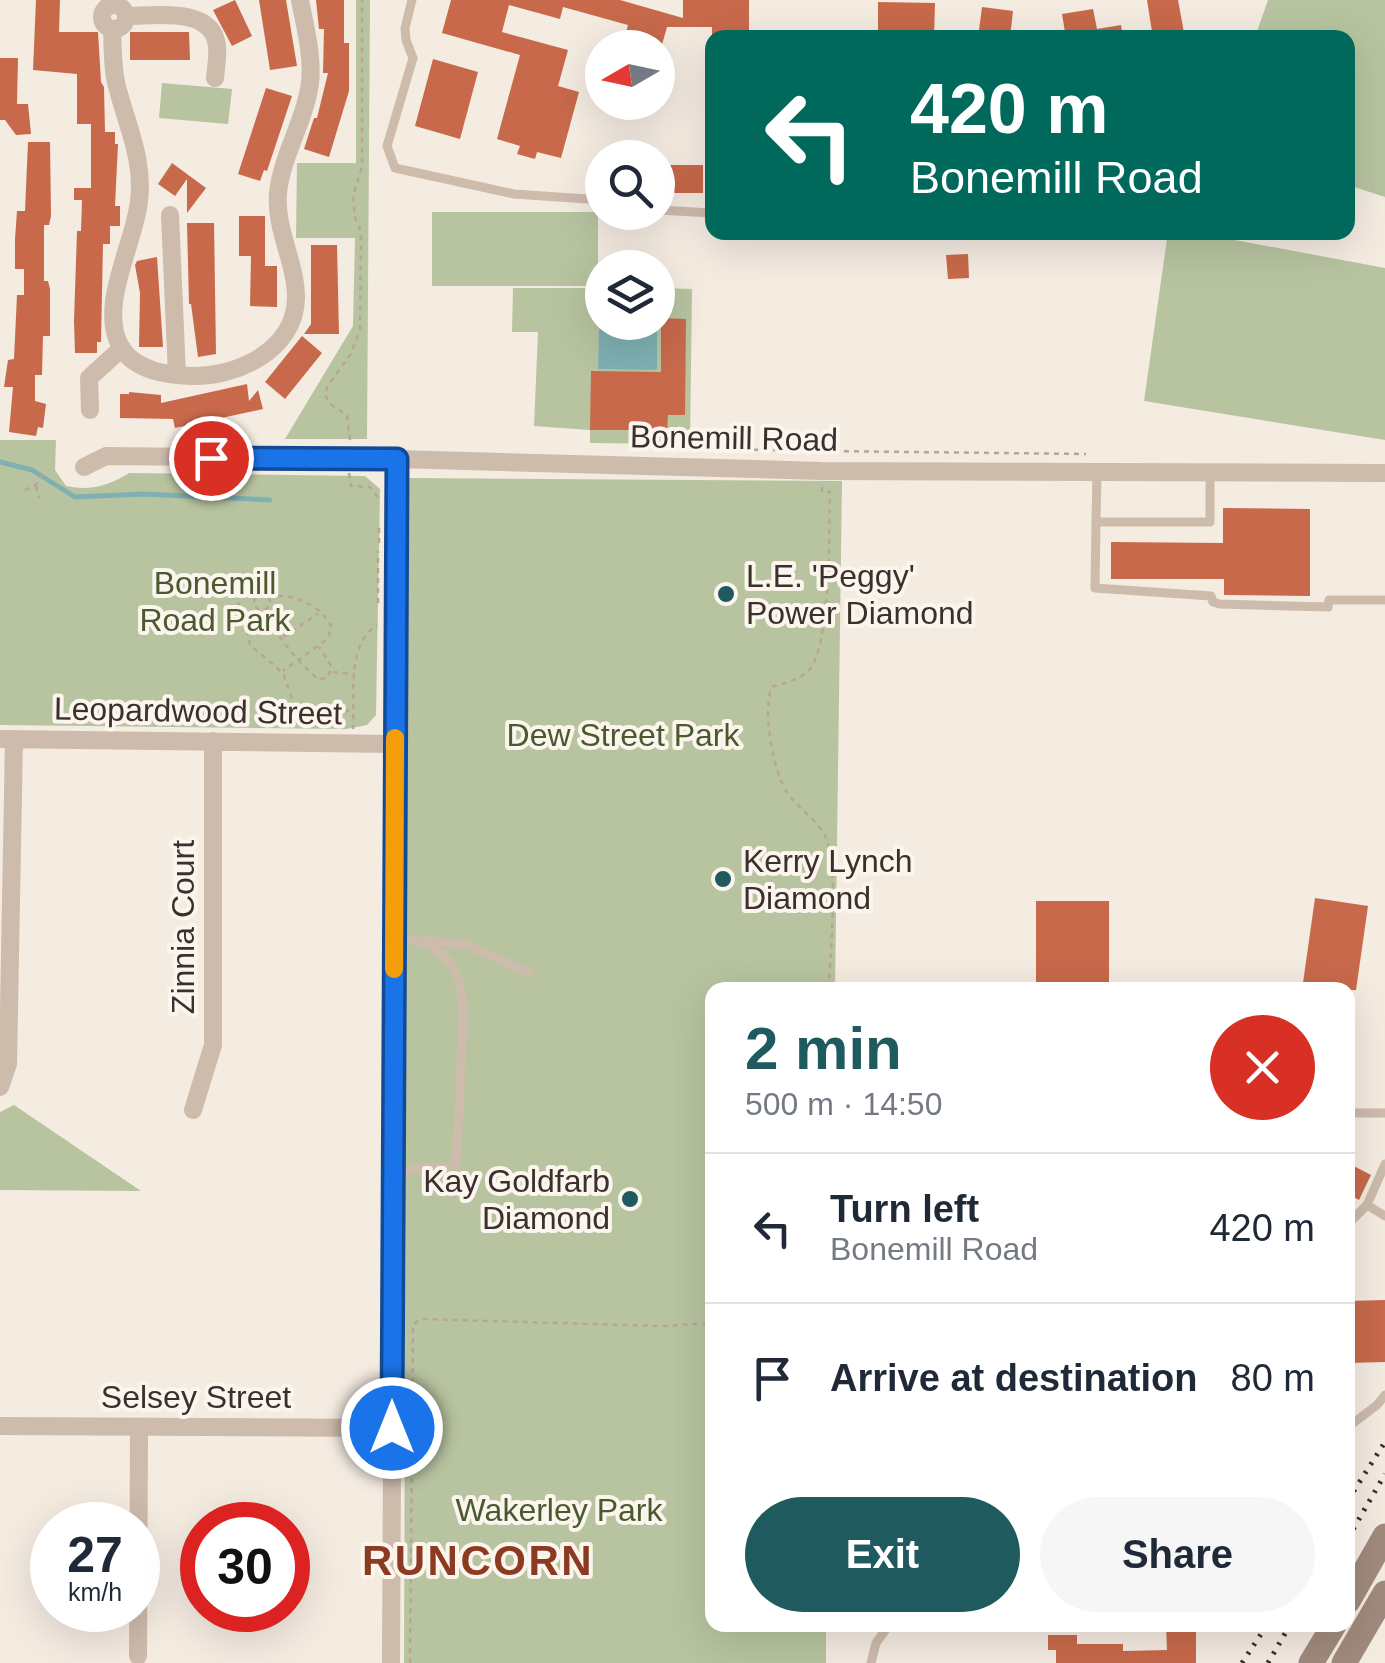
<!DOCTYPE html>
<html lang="en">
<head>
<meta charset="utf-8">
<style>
	:root { --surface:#fff; --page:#f6f6f7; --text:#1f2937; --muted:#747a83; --line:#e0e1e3; --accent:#1f5a5e }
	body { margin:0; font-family:Arial,sans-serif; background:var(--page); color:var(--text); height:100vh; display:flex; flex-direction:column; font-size:38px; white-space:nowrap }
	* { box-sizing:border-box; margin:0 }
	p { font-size:32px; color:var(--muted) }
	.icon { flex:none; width:55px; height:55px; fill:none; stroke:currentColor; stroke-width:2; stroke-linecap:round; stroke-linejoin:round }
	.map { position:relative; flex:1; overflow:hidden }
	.details { position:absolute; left:705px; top:982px; width:650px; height:650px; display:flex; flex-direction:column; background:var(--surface); border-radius:20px; box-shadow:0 10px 40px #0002 }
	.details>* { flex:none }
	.banner { position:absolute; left:705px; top:30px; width:650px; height:210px; border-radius:20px; box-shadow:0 10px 40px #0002; background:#00695c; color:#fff; overflow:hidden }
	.needle { width:65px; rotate:261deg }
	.controls { position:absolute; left:585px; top:30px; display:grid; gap:20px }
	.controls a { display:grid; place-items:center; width:90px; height:90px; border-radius:50%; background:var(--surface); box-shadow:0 10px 40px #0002; font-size:50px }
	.speed { position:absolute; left:30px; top:1502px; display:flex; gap:20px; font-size:50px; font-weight:700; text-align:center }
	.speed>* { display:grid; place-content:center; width:130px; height:130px; border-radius:50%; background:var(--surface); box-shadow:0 10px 40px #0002; line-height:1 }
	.speed small { font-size:25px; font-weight:400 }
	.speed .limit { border:15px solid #d22; background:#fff; color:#111 }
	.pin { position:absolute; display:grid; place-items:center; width:85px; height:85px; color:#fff; margin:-42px; border:5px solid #fff; border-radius:50%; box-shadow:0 2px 10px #0007 }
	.me { position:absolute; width:110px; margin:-55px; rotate:0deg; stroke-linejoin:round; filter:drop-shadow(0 0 8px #0008) }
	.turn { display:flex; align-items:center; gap:35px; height:210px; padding:0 40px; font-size:45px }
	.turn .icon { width:130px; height:130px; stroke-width:2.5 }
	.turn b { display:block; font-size:70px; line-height:85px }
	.round { display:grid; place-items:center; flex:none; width:105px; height:105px; border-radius:52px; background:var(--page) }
	.headline { display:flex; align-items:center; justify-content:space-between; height:170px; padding:0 40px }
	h1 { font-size:60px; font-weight:700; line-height:75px; color:var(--accent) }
	.action { display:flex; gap:20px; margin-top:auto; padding:20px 40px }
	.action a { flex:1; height:115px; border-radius:60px; background:var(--accent); color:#fff; font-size:40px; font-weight:700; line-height:115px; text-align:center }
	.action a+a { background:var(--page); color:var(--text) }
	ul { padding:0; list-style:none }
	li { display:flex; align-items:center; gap:30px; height:150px; padding:0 40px; border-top:2px solid var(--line) }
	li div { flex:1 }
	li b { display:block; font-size:38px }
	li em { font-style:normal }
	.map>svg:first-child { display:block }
</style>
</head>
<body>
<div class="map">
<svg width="1385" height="1663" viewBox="0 0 1385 1663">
	<rect width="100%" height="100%" fill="#f4ebe1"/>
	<!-- green -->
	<path fill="#b8c4a0" d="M356 0H370L367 439H285L353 326 355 238H296L297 163H356Z
		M1268 0H1385V197L1348 185V38L1255 37Z
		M162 83 232 89 228 124 159 118Z
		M432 212H598V286H432Z
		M1168 232 1197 233 1385 268V440L1144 401Z
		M513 288H602V322H658V288L692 289 690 444 590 443V430L534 426 538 332H512Z
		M0 440H56L55 470 66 486C91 491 108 486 129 473L365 476 380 489 376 715 367 725 346 729 0 725Z
		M408 478 842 481 835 990H712V1625H826V1663H404Z
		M14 1105 141 1191 0 1190V1112Z"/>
	<!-- water -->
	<path fill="#7fb0b2" d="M599 329 657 330V370L598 369Z"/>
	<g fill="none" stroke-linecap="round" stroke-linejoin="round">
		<!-- stream -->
		<path stroke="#7fb0b2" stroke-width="5" d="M0 462 32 470 75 497 144 494 270 500"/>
	</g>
	<!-- building -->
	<path fill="#c8694b" d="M36 0H60L59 32H98L101 82 104 87 105 132H115V144H118L115 206H120V226H110V244H103L101 342H97V353H75L74 321 77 231H81L82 200H74V188H91V124H77V74L33 70Z
		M235 0 252 36 232 46 213 10Z
		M259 0H286L297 66 270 70Z
		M316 0H344V43H349V91L329 157 304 149 314 118H317L328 73H323L324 29H319Z
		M451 0H620L683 18V0H749V38H712V27H667L661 48H630L632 40 625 37 628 25 563 7 560 19 509 5 502 32 568 50 558 86 579 92 561 158 537 152 535 159 517 154 520 146 497 139 520 55 442 33Z
		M1147 0H1178L1185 38H1153Z
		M878 2 935 3 934 38H878Z
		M982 7 1013 11 1010 38H978Z
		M1093 9 1097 29 1121 25 1123 38H1066L1062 14Z
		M130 32H189L190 60H130Z
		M0 58H18L17 104H28L31 134 16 135 5 120H0Z
		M433 59 478 72 460 139 415 126Z
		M266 88 292 96 267 171 264 170 260 181 238 174Z
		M28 142H50L51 216 49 225H44V281H48L50 289V336H43L42 375H35V401L46 404 43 428 38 427 36 436 9 432 13 387H4L8 360 14 359 17 295H24V269H15V239L17 211H25Z
		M172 163 206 188 187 213V179L175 196 158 184Z
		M667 165H703V193H668Z
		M239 216H265V266H277V307L250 306 251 256H239Z
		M187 223H214L216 354 198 357 191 304H189Z
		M311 245H337L339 334H304L311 324Z
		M968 254 969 278 948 279 946 255Z
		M157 257 163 347H139L140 293 135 265 137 261Z
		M661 318 686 319 685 415H668L667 430H590L591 371 661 372Z
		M302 336 322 353 285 399 265 382Z
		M247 384 249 401 258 390 263 409 175 428 173 419 120 418V394H129V392L161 395V403Z
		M1223 508 1310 509V596L1224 595V579H1111V542L1223 543Z
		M1315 898 1368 906 1356 990H1302Z
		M1036 901H1109V990H1036Z
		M1348 1163 1371 1175 1359 1200 1348 1194Z
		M1385 1300V1362L1348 1363V1301Z
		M1166 1625H1196V1663H1056V1650H1048V1635H1077V1644H1123V1651L1167 1650Z"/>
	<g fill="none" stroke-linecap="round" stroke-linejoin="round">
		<!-- path -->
		<path stroke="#b9a596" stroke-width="2.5" stroke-dasharray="5 5" stroke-linecap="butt" d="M350 440 347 415 330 404 325 395 328 385 350 355 360 330 361 232 355 217 353 196 362 166V0
			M663 448 822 451V454
			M824 451 1086 454
			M349 473 351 486 370 487 379 499
			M36 486 39 498
			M822 487V492H830C829 526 831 650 808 671 799 680 784 683 772 687 762 709 773 770 786 791 797 808 824 824 828 844 838 884 830 948 829 990
			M25 490 37 484 46 470
			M379 543V526
			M220 578 244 612 250 645 283 673 297 713 303 717C320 715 338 716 353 708
			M254 602a8 8 0 1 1 16 0a8 8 0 1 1-16 0Z
			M268 597C293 592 321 605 332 628L327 639 283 671
			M378 603V551
			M265 610C276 636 296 660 318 679L327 678 332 667 319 647
			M283 637 318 614
			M333 672 354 674
			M353 729C355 696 346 645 377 625
			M410 1663 413 1325 420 1319 663 1326 712 1323"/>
		<!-- lane -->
		<path stroke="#cdbbac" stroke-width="9" d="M412 0 405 28 406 40 413 58 387 146 395 168 514 194 602 200
			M658 210 712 213
			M819 232H835
			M1097 473 1096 522H1210V473
			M1096 522 1095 588 1211 596 1213 602 1220 604 1328 607 1329 600H1385
			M424 940 467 945 530 973
			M1348 1113H1385
			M393 1172 456 1165C458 1131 460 1097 461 1062 464 1004 473 943 396 938
			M1367 1205 1385 1216
			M1348 1224 1367 1205 1385 1164
			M1348 1427 1377 1405 1385 1395
			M871 1663 876 1643 889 1625"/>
		<!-- street -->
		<path stroke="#cdbbac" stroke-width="18" d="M102 17a12 12 0 1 1 24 0a12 12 0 1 1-24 0Z
			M127 16C154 16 213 6 217 46 218 56 216 68 215 78
			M112 29C113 49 112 71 118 90 128 128 144 161 139 201 135 243 96 309 122 349 137 371 167 375 191 376 236 377 295 351 296 298 296 262 275 230 278 193 282 155 305 121 310 83 313 56 305 26 300 0
			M170 215 177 375
			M90 410 89 378 122 348
			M84 467 106 456 397 459 822 471 1385 473
			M0 739 395 744
			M0 1087 8 1064 14 739
			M193 1110 213 1045V741
			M0 1426 392 1428
			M138 1656 139 1427
			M391 1663 397 459"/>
		<!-- secondary -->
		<path stroke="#a18a7d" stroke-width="25" d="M1348 1601 1385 1536
			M1311 1663 1334 1625
			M1344 1663 1385 1593"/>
		<!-- rail -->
		<path stroke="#3b302b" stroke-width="5" stroke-dasharray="2.5 8" stroke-linecap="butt" d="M1348 1500 1385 1442
			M1348 1538 1385 1474
			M1242 1663 1267 1625
			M1268 1663 1290 1625"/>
	</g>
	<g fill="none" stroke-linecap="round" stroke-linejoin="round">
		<defs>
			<path id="route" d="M211 458 397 459 392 1428"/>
		</defs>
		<!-- route casing -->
		<use href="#route" stroke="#114b97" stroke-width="25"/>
		<!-- route -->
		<use href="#route" stroke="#1a73e8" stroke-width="18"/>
		<!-- slow -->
		<path stroke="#f59e0b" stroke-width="18" d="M394 969 395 738"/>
	</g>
	<!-- markers -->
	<g fill="#1f5a5e" stroke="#fbf5ee" stroke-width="4">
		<circle cx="726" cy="594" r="10"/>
		<circle cx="723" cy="879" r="10"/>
		<circle cx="630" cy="1199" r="10"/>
	</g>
	<g text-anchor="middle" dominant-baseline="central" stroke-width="8" stroke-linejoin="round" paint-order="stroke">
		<!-- street labels -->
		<g font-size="32" fill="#3b302b" stroke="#fbf5ee">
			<text transform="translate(734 438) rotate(1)">Bonemill Road</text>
			<text transform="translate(198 711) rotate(1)">Leopardwood Street</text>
			<text transform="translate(183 927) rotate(-90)">Zinnia Court</text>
			<text x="196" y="1397">Selsey Street</text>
		</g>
		<!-- poi labels -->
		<g font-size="32" fill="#3b302b" stroke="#fbf5ee" text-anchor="start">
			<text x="746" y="576">L.E. 'Peggy'<tspan x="746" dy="37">Power Diamond</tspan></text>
			<text x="743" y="861">Kerry Lynch<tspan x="743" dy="37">Diamond</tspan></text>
			<text x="610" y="1181" text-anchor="end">Kay Goldfarb<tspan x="610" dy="37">Diamond</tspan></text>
		</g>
		<!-- park labels -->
		<g font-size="32" fill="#4a5a2e" stroke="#fbf5ee">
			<text x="215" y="583">Bonemill<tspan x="215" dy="37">Road Park</tspan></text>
			<text x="623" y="735">Dew Street Park</text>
			<text x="559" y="1510">Wakerley Park</text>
		</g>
		<!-- district labels -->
		<g font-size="42" font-weight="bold" letter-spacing="2.5" fill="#8c3b22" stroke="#fbf5ee">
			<text x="478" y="1560">RUNCORN</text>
		</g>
	</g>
</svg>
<div class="controls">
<a><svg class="needle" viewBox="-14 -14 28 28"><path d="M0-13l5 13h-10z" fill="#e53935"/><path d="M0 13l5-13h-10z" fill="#747a83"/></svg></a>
<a><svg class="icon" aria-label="search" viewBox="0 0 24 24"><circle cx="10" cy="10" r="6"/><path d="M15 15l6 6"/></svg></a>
<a><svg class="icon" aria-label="layers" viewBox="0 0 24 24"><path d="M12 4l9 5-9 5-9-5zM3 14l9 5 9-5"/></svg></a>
</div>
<div class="speed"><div>27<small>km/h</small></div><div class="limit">30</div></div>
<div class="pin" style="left:211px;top:458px;background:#d93025"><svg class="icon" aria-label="arrive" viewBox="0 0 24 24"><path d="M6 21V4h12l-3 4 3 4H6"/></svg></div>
<svg class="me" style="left:392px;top:1428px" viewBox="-20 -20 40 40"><circle r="17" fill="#1a73e8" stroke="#fff" stroke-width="3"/><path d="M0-11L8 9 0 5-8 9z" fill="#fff"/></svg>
<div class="banner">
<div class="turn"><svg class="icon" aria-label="left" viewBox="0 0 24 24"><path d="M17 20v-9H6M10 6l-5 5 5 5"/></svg><div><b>420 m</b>Bonemill Road</div></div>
</div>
<section class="details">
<div class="headline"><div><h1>2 min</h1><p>500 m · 14:50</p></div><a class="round" style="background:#d93025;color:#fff"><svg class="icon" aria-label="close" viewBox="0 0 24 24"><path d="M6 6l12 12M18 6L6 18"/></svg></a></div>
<ul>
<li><svg class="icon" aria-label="left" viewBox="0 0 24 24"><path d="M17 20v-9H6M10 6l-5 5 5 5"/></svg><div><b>Turn left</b><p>Bonemill Road</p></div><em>420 m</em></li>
<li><svg class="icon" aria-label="arrive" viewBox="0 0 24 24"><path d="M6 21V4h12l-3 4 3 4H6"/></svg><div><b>Arrive at destination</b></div><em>80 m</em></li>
</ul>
<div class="action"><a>Exit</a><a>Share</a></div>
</section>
</div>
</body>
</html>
